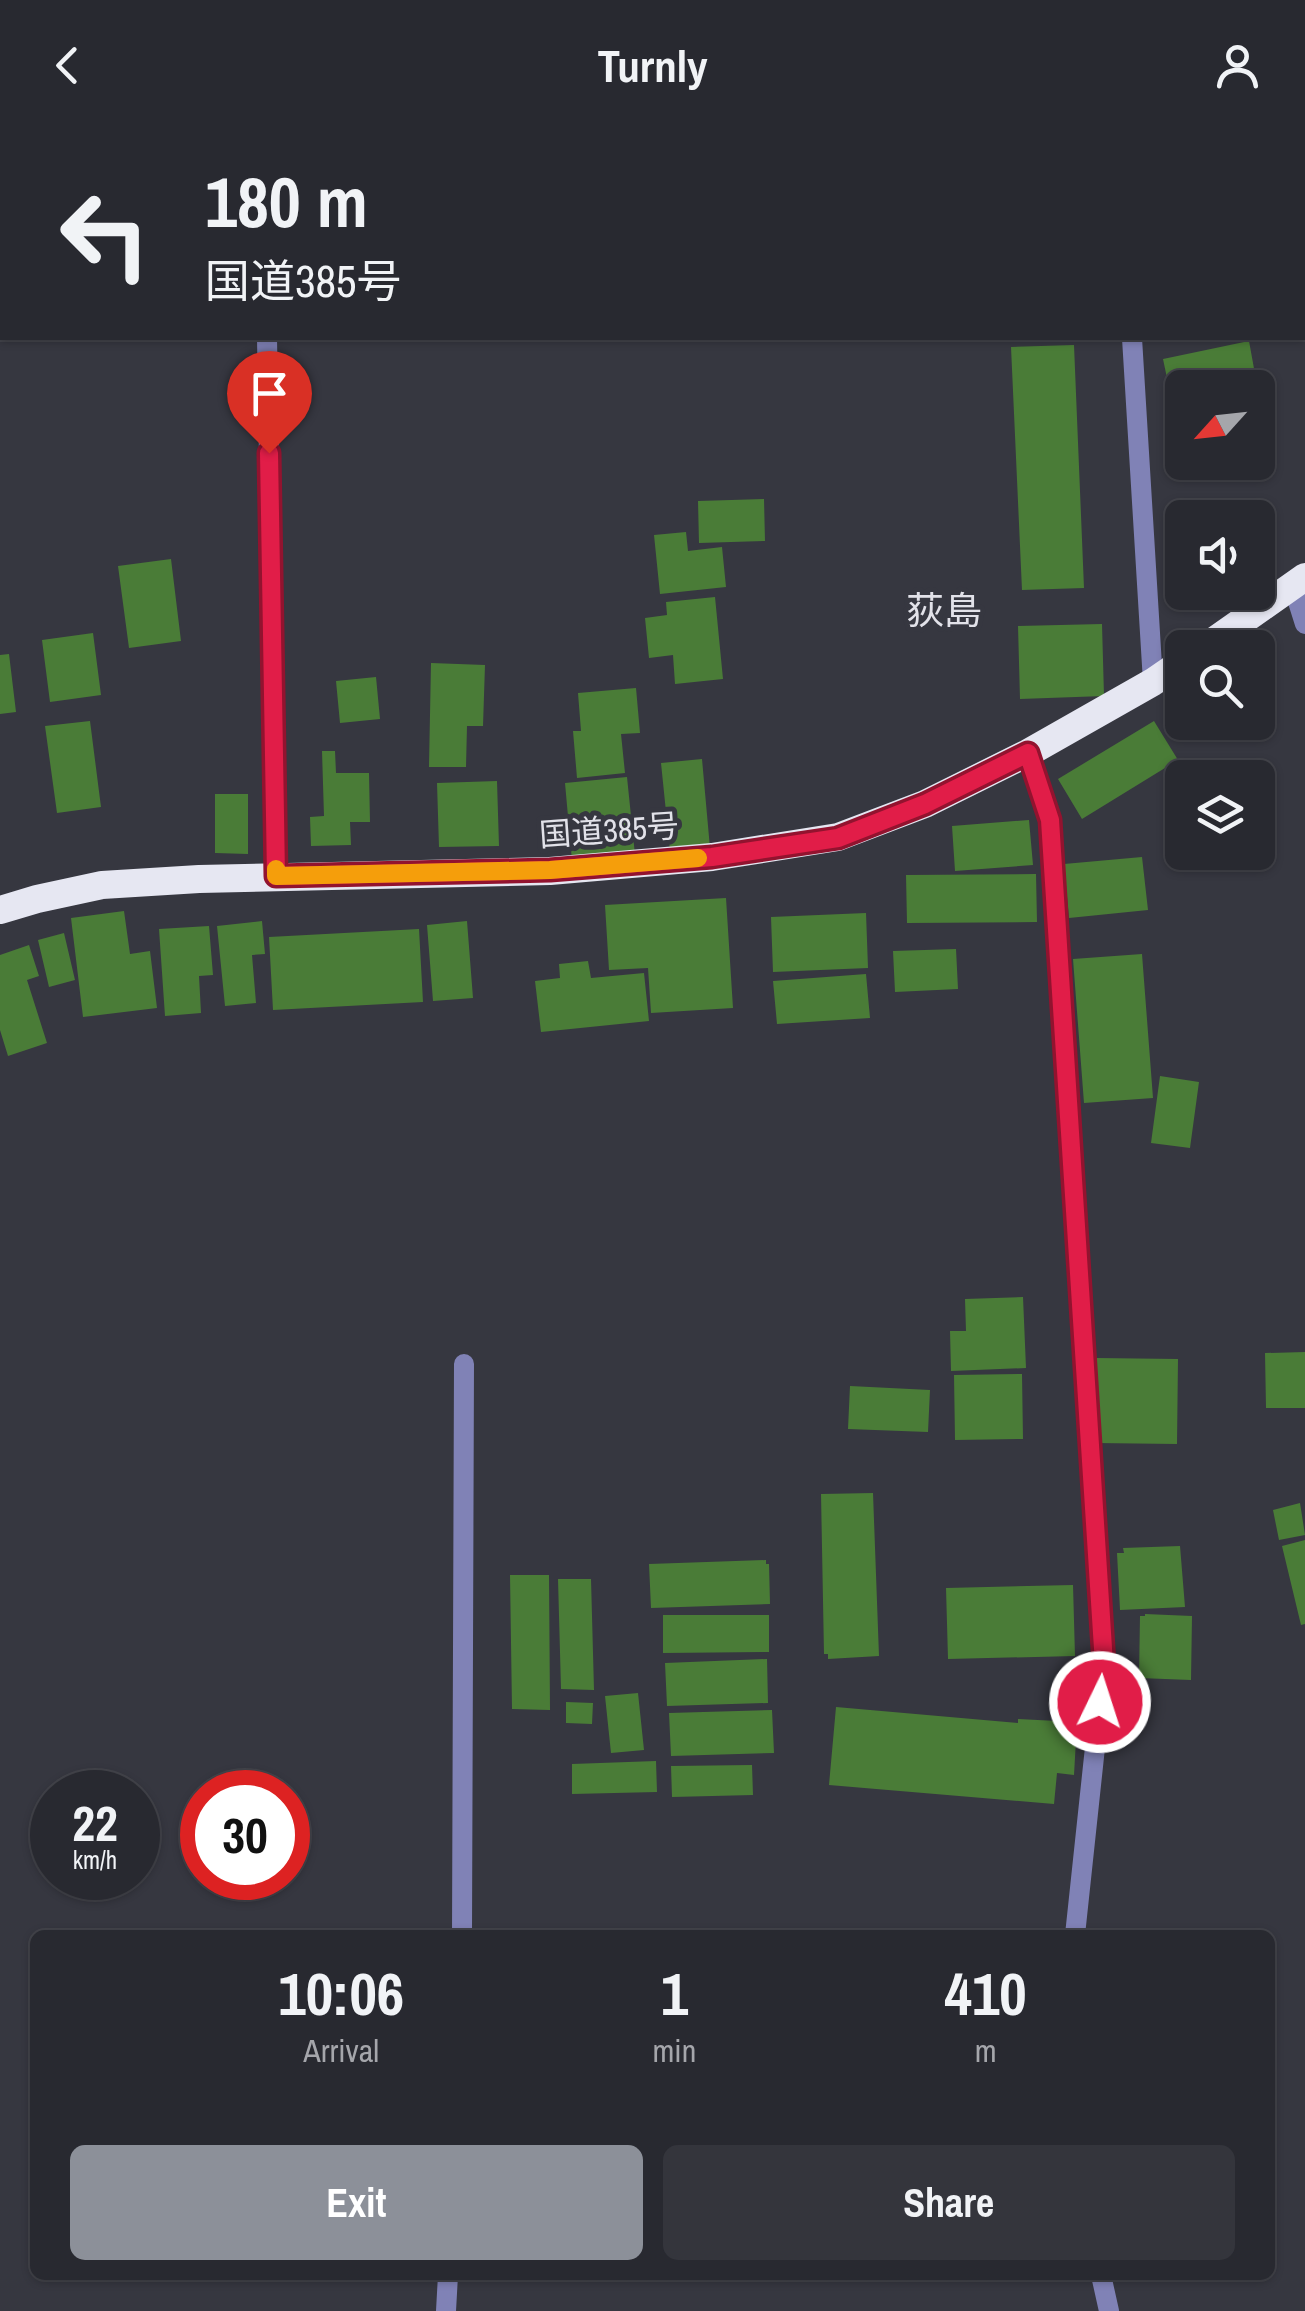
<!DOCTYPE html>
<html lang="en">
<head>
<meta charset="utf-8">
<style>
	:root { --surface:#282930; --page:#34353c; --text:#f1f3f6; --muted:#a5a6ab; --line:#44454c; --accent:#8c9099 }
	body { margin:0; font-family:"Archivo Narrow","Noto Sans JP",sans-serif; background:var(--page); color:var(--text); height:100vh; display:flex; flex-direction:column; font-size:38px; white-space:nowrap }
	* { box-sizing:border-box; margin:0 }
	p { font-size:32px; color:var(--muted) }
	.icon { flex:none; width:55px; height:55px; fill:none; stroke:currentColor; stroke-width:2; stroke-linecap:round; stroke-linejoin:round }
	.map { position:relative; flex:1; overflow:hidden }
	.sheet { position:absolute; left:30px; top:1800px; width:1245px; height:350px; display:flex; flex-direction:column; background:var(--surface); border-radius:15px; box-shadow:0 2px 8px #0004,0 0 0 2px var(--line) }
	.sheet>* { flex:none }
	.top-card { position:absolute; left:0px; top:0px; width:1305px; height:210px; box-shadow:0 2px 8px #0004,0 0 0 2px var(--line); background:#282930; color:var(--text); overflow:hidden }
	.needle { width:65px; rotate:243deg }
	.controls { position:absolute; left:1165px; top:240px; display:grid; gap:20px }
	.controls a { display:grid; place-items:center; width:110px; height:110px; border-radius:15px; background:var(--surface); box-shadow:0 2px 8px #0004,0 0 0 2px var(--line); font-size:50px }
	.speed { position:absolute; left:30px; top:1640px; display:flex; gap:20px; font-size:50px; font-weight:700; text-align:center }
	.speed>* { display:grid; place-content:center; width:130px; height:130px; border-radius:50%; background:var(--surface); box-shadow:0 2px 8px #0004,0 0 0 2px var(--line); line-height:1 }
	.speed small { font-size:25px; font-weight:400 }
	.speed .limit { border:15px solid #d22; background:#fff; color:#111 }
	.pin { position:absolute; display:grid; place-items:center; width:85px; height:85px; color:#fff; margin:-102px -42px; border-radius:50% 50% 50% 0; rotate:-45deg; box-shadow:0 0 10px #0007 }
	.pin .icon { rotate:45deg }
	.me { position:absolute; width:110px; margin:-55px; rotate:4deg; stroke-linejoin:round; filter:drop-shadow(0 0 8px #0008) }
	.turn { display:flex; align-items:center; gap:35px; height:210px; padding:0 40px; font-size:45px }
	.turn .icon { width:130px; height:130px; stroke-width:2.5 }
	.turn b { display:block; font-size:70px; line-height:85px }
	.eta { display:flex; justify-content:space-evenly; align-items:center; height:170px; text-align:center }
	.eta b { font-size:60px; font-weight:700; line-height:70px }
	.action { display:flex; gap:20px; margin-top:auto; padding:20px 40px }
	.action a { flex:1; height:115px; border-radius:15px; background:var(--accent); color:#fff; font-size:40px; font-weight:700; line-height:115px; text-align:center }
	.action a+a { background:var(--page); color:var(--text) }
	header { display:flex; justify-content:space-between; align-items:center; height:130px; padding:0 40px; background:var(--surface); font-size:45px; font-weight:700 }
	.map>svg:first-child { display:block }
</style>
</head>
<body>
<header><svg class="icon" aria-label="back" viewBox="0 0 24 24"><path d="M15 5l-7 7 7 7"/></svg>Turnly<svg class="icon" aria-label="person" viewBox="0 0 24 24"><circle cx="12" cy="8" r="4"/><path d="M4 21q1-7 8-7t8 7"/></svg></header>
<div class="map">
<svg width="1305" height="2181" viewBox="0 0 1305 2181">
	<rect width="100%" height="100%" fill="#363740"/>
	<!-- building -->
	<path fill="#4a7c37" d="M1249 211 1257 255 1246 258H1182V270L1172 272 1163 229Z
		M1074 215 1084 458 1022 460 1011 217Z
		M764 369 765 411 699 413 698 371Z
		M686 402 688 421 722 417 726 457 660 464 654 405Z
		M171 429 181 511 129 518 118 436Z
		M715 467 723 549 675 554 673 525 649 528 645 488 667 485 666 472Z
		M1102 494 1104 566 1020 569 1018 496Z
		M93 503 101 565 50 572 42 510Z
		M9 524 16 582 0 584V525Z
		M431 533 485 535 483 596H467L466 637H429Z
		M376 547 380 589 340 593 336 551Z
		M636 558 640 603 621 604 625 643 577 648 573 601H581L578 563Z
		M90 591 101 677 57 683 45 596Z
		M1154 591 1178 630 1082 689 1058 649Z
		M322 621H335L336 643H369L370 692H350L351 715 311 716 310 687 324 686Z
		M702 629 710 718 670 721 661 633Z
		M627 647 635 725 572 731 565 653Z
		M497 651 499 716 439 717 437 653Z
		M215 664H248V724L215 723Z
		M1029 690 1033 735 955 741 952 696Z
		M1142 727 1148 780 1069 788 1064 734Z
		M1036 744 1037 792 907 793 906 745Z
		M726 768 733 878 651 883 648 838 609 840 605 775Z
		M124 781 130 824 150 821 157 878 83 887 71 788Z
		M866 783 868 838 773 842 771 787Z
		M262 791 265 824 252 825 256 873 225 876 217 796Z
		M467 791 473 868 433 871 427 795Z
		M209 796 213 845 199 846 201 883 165 886 159 799Z
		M419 799 423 872 273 880 269 807Z
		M64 803 75 850 49 857 38 810Z
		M29 815 39 846 27 850 47 913 8 926 0 900V825Z
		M956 819 958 859 895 862 893 821Z
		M1142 824 1153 968 1084 973 1073 829Z
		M588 831 591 848 644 843 649 891 541 902 535 851 560 848 559 834Z
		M866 844 870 888 777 894 773 851Z
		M1160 946 1199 952 1190 1018 1151 1013Z
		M1023 1167 1026 1238 951 1241 950 1201H966L965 1169Z
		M1305 1222V1278H1266L1265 1223Z
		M1096 1228 1178 1229 1177 1314 1095 1313Z
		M1022 1244 1023 1309 955 1310 954 1245Z
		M850 1256 930 1260 928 1302 848 1299Z
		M873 1363 879 1526 828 1529V1524H824L821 1364Z
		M1300 1373 1305 1405 1279 1410 1273 1380Z
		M1305 1410V1494L1301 1495 1282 1416Z
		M1180 1416 1185 1477 1120 1480 1117 1423H1124L1123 1418Z
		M766 1430V1434H769L770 1474 651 1478 649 1434Z
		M510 1445H549L550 1580 512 1579Z
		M558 1449H591L594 1560 561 1559Z
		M1073 1455 1075 1526 948 1529 946 1458Z
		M1145 1484 1192 1486 1191 1550 1139 1548 1140 1486H1145Z
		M663 1485H769V1522L663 1523Z
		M767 1529 768 1573 667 1576 665 1533Z
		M638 1563 644 1620 611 1623 605 1566Z
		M566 1572 593 1573 592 1594 566 1593Z
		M836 1577 1018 1593V1589L1077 1592 1074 1645 1057 1643 1054 1674 829 1655Z
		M772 1580 774 1623 671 1626 669 1583Z
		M656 1631 657 1662 572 1664V1634Z
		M752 1635 753 1665 672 1667 671 1636Z"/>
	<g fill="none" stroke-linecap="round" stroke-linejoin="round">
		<!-- minor -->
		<path stroke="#8082b6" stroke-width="20" d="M264 0V2
			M1119 0 1120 2
			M267 208 276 746
			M1132 208 1153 552
			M1293 456 1305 494
			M1028 623 1050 690 1104 1533 1075 1805
			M462 1805 464 1234
			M1101 2145 1109 2181
			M446 2181 448 2145"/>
		<!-- trunk -->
		<path stroke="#e6e7f2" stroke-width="28" d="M1204 518 1305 447
			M0 780 37 769 102 755 199 749 550 741 712 727 838 707 925 674 1028 623 1153 552 1182 532"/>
	</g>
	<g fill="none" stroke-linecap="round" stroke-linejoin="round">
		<defs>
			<path id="route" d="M269 323 276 746 550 740 712 727 838 708 925 674 1028 623 1050 690 1104 1534 1100 1572"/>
		</defs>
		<!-- route casing -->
		<use href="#route" stroke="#92132f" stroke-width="25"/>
		<!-- route -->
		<use href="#route" stroke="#e11d48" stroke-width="18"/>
		<!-- slow -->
		<path stroke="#f59e0b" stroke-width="18" d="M276 739V746L550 740 698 728"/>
	</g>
	<g text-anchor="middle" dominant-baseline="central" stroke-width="10" stroke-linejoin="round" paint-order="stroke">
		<!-- street labels -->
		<g font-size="32" fill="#e2e2e9" stroke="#363740">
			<text transform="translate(609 700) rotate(-4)">国道385号</text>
		</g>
		<!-- quarter labels -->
		<g font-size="38" fill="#e2e2e9" stroke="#363740">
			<text x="944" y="480">荻島</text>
		</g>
	</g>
</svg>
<div class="controls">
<a><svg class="needle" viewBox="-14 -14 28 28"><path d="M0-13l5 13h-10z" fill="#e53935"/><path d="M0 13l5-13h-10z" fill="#a5a6ab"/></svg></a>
<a><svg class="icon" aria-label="sound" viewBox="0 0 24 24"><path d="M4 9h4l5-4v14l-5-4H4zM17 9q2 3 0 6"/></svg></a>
<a><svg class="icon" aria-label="search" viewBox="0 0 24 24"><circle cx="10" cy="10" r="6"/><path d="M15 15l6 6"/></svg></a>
<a><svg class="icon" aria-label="layers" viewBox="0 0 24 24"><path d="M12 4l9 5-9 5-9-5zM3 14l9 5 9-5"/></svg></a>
</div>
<div class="speed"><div>22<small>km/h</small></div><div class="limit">30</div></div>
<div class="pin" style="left:269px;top:323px;background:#d93025"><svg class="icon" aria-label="arrive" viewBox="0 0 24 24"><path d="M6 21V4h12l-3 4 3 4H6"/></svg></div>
<svg class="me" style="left:1100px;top:1572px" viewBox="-20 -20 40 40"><circle r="17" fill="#e11d48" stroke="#fff" stroke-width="3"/><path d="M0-11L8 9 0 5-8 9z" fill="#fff"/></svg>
<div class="top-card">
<div class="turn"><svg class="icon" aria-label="left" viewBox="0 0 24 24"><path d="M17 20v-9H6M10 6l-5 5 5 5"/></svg><div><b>180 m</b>国道385号</div></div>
</div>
<section class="sheet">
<div class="eta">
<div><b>10:06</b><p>Arrival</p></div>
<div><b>1</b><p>min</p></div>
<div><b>410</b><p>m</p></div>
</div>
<div class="action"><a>Exit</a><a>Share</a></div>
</section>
</div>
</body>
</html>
